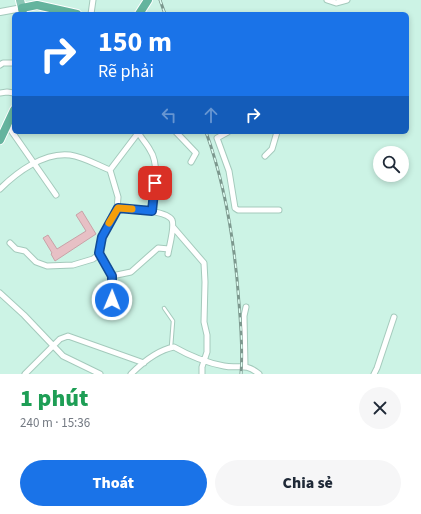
<!DOCTYPE html>
<html lang="vi">
<head>
<meta charset="utf-8">
<style>
	:root { --surface:#fff; --page:#f6f6f7; --text:#1f2937; --muted:#747a83; --accent:#1a73e8 }
	body { margin:0; font-family:"Source Sans 3",sans-serif; background:var(--page); color:var(--text); height:100vh; display:flex; flex-direction:column; font-size:15px; white-space:nowrap }
	* { box-sizing:border-box; margin:0 }
	p { font-size:13px; color:var(--muted) }
	.icon { flex:none; width:22px; height:22px; fill:none; stroke:currentColor; stroke-width:2; stroke-linecap:round; stroke-linejoin:round }
	.map { position:relative; height:374px; overflow:hidden }
	.side { display:flex; flex-direction:column; background:var(--surface); flex:1 }
	.side>* { flex:none }
	.banner { position:absolute; left:12px; top:12px; width:397px; height:122px; border-radius:6px; box-shadow:0 2px 6px #0003; background:#1a73e8; color:#fff; overflow:hidden }
	.controls { position:absolute; left:373px; top:146px; display:grid; gap:8px }
	.controls a { display:grid; place-items:center; width:36px; height:36px; border-radius:50%; background:var(--surface); box-shadow:0 2px 6px #0003; font-size:20px }
	.pin { position:absolute; display:grid; place-items:center; width:34px; height:34px; color:#fff; margin:-17px; border-radius:8px; box-shadow:0 2px 6px #0006 }
	.me { position:absolute; width:44px; margin:-22px; rotate:1deg; stroke-linejoin:round; filter:drop-shadow(0 0 3px #0008) }
	.turn { display:flex; align-items:center; gap:14px; height:84px; padding:0 20px; font-size:18px }
	.turn .icon { width:52px; height:52px; stroke-width:2.5 }
	.turn b { display:block; font-size:28px; line-height:34px }
	.lanes { display:flex; align-items:center; height:38px; padding:0 20px; background:#0003; justify-content:center; gap:20px; direction:ltr }
	.lanes .off { opacity:.35 }
	.round { display:grid; place-items:center; flex:none; width:42px; height:42px; border-radius:21px; background:var(--page) }
	.summary { display:flex; align-items:center; justify-content:space-between; height:68px; padding:0 20px }
	h1 { font-size:24px; font-weight:800; line-height:30px; color:#1e9e55 }
	.button { display:flex; gap:8px; margin-top:auto; padding:8px 20px }
	.button a { flex:1; height:46px; border-radius:24px; background:var(--accent); color:#fff; font-size:16px; font-weight:800; line-height:46px; text-align:center }
	.button a+a { background:var(--page); color:var(--text) }
	.map>svg:first-child { display:block }
</style>
</head>
<body>
<div class="map">
<svg width="421" height="374" viewBox="0 0 421 374">
	<rect width="100%" height="100%" fill="#ccf3e5"/>
	<!-- building -->
	<path fill="#e7c0c5" stroke="#c8a2a7" d="M82 211 96 234 55 261 51 254 52 253 43 238 48 235 57 249 86 231 76 215Z"/>
	<g fill="none" stroke-linecap="round" stroke-linejoin="round">
		<defs>
			<path id="service" d="M164 308 173 321 171 347"/>
			<path id="minor" d="M327 0 336 3 347 0
				M91 14 93 0
				M0 65 3 63H14
				M0 93 7 92 14 93
				M8 126 56 195
				M138 132C141 138 147 144 150 150 160 164 155 195 152 211
				M176 132 196 153 191 162
				M228 132 217 138 229 171 235 208 238 210H279
				M265 156 272 149 277 132
				M0 189C17 172 44 152 70 155 84 157 97 165 110 170
				M118 208C129 209 167 210 172 220 175 227 169 247 168 254
				M173 227 204 263 205 282 204 322 207 335V352L202 367V374
				M10 243 16 249 25 251 36 262 47 266 73 265 93 259 98 255 102 237 117 210 118 197 110 170 138 133
				M99 253 112 276V312
				M112 276 131 272 158 248 169 249
				M0 293 24 315 63 356 100 374
				M245 366 244 316 246 307
				M25 374 60 339 68 336 144 363
				M131 374C142 363 158 350 174 347 188 355 208 363 224 366 239 369 245 362 259 374
				M374 374 377 368 394 317"/>
			<path id="tertiary" d="M0 12 22 8"/>
			<path id="primary" d="M20 0 22 8"/>
			<path id="trunk" d="M23 14 22 8 37 5 77 14
				M139 14 148 0
				M0 140 14 110"/>
		</defs>
		<!-- service casing -->
		<use href="#service" stroke="#a4cabc" stroke-width="4.5"/>
		<!-- minor casing -->
		<use href="#minor" stroke="#a4cabc" stroke-width="7"/>
		<!-- tertiary casing -->
		<use href="#tertiary" stroke="#a4cabc" stroke-width="8"/>
		<!-- primary casing -->
		<use href="#primary" stroke="#fff" stroke-width="10"/>
		<!-- trunk casing -->
		<use href="#trunk" stroke="#fff" stroke-width="10"/>
		<!-- service -->
		<use href="#service" stroke="#fff" stroke-width="2.5"/>
		<!-- minor -->
		<use href="#minor" stroke="#fff" stroke-width="5"/>
		<!-- tertiary -->
		<use href="#tertiary" stroke="#fff" stroke-width="6"/>
		<!-- primary -->
		<use href="#primary" stroke="#8bc7b6" stroke-width="8"/>
		<!-- trunk -->
		<use href="#trunk" stroke="#64b49e" stroke-width="8"/>
		<defs>
			<path id="rail" d="M160 0 165 14
				M206 132C226 187 235 246 239 303 241 327 243 350 241 374"/>
		</defs>
		<!-- rail casing -->
		<use href="#rail" stroke="#7c988e" stroke-width="3"/>
		<!-- rail -->
		<use href="#rail" stroke="#dffef3" stroke-width="1.5" stroke-dasharray="4.5" stroke-linecap="butt"/>
	</g>
	<g fill="none" stroke-linecap="round" stroke-linejoin="round">
		<defs>
			<path id="route" d="M112 300V276L99 253 102 237 118 208 152 211 155 183"/>
		</defs>
		<!-- route casing -->
		<use href="#route" stroke="#114b97" stroke-width="10"/>
		<!-- route -->
		<use href="#route" stroke="#1a73e8" stroke-width="7"/>
		<!-- slow -->
		<path stroke="#f59e0b" stroke-width="7" d="M109 223 118 208 132 209"/>
	</g>
</svg>
<div class="controls">
<a><svg class="icon" aria-label="search" viewBox="0 0 24 24"><circle cx="10" cy="10" r="6"/><path d="M15 15l6 6"/></svg></a>
</div>
<div class="pin" style="left:155px;top:183px;background:#d93025"><svg class="icon" aria-label="arrive" viewBox="0 0 24 24"><path d="M6 21V4h12l-3 4 3 4H6"/></svg></div>
<svg class="me" style="left:112px;top:300px" viewBox="-20 -20 40 40"><circle r="17" fill="#1a73e8" stroke="#fff" stroke-width="3"/><path d="M0-11L8 9 0 5-8 9z" fill="#fff"/></svg>
<div class="banner">
<div class="turn"><svg class="icon" aria-label="right" viewBox="0 0 24 24"><path d="M7 20v-9h11M14 6l5 5-5 5"/></svg><div><b>150 m</b>Rẽ phải</div></div>
<div class="lanes"><svg class="icon off" aria-label="left" viewBox="0 0 24 24"><path d="M17 20v-9H6M10 6l-5 5 5 5"/></svg><svg class="icon off" aria-label="ahead" viewBox="0 0 24 24"><path d="M12 20V5M6 11l6-6 6 6"/></svg><svg class="icon" aria-label="right" viewBox="0 0 24 24"><path d="M7 20v-9h11M14 6l5 5-5 5"/></svg></div>
</div>
</div>
<section class="side">
<div class="summary"><div><h1>1 phút</h1><p>240 m · 15:36</p></div><a class="round"><svg class="icon" aria-label="close" viewBox="0 0 24 24"><path d="M6 6l12 12M18 6L6 18"/></svg></a></div>
<div class="button"><a>Thoát</a><a>Chia sẻ</a></div>
</section>
</body>
</html>
